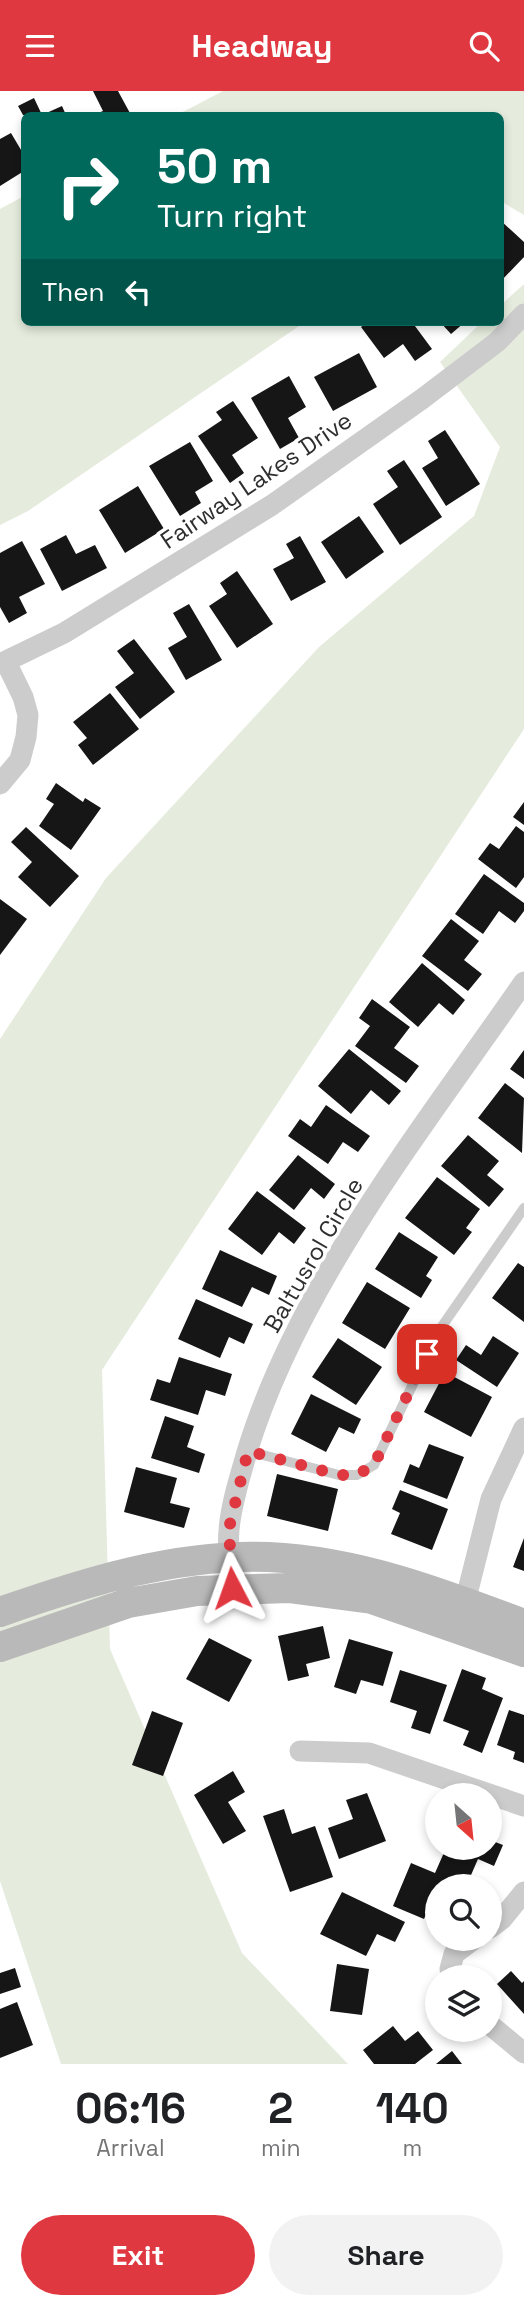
<!DOCTYPE html>
<html lang="en">
<head>
<meta charset="utf-8">
<style>
	:root { --surface:#fff; --page:#f2f2f2; --text:#202124; --muted:#757577; --accent:#e03841 }
	body { margin:0; font-family:"Space Grotesk",sans-serif; background:var(--page); color:var(--text); height:100vh; display:flex; flex-direction:column; font-size:26px; white-space:nowrap }
	* { box-sizing:border-box; margin:0 }
	p { font-size:23px; color:var(--muted) }
	.icon { flex:none; width:38px; height:38px; fill:none; stroke:currentColor; stroke-width:2; stroke-linecap:round; stroke-linejoin:round }
	.map { position:relative; height:1973px; overflow:hidden }
	.drawer { display:flex; flex-direction:column; background:var(--surface); flex:1 }
	.drawer>* { flex:none }
	.guide { position:absolute; left:21px; top:21px; width:483px; height:214px; border-radius:10px; box-shadow:0 4px 10px #0003; background:#00695c; color:#fff; overflow:hidden }
	.needle { width:46px; rotate:153deg }
	.tools { position:absolute; left:425px; top:1692px; display:grid; gap:14px }
	.tools a { display:grid; place-items:center; width:77px; height:77px; border-radius:50%; background:var(--surface); box-shadow:0 4px 10px #0003; font-size:35px }
	.pin { position:absolute; display:grid; place-items:center; width:60px; height:60px; color:#fff; margin:-30px; border-radius:14px; box-shadow:0 4px 10px #0006 }
	.me { position:absolute; width:77px; margin:-38px; rotate:356deg; stroke-linejoin:round; filter:drop-shadow(0 0 5px #0008) }
	.turn { display:flex; align-items:center; gap:24px; height:147px; padding:0 21px; font-size:32px }
	.turn .icon { width:91px; height:91px; stroke-width:2.5 }
	.turn b { display:block; font-size:49px; line-height:60px }
	.then { display:flex; align-items:center; height:66px; padding:0 21px; background:#0003; gap:14px; font-size:26px }
	.eta { display:flex; justify-content:space-evenly; align-items:center; height:119px; text-align:center }
	.eta b { font-size:42px; font-weight:800; line-height:49px }
	.button { display:flex; gap:14px; margin-top:auto; padding:14px 21px }
	.button a { flex:1; height:80px; border-radius:42px; background:var(--accent); color:#fff; font-size:28px; font-weight:800; line-height:80px; text-align:center }
	.button a+a { background:var(--page); color:var(--text) }
	header { display:flex; justify-content:space-between; align-items:center; height:91px; padding:0 21px; background:var(--accent); color:#fff; font-size:32px; font-weight:800 }
	.map>svg:first-child { display:block }
</style>
</head>
<body>
<header><svg class="icon" aria-label="menu" viewBox="0 0 24 24"><path d="M4 6h16M4 12h16M4 18h16"/></svg>Headway<svg class="icon" aria-label="search" viewBox="0 0 24 24"><circle cx="10" cy="10" r="6"/><path d="M15 15l6 6"/></svg></header>
<div class="map">
<svg width="524" height="1973" viewBox="0 0 524 1973">
	<rect width="100%" height="100%" fill="#fff"/>
	<!-- green -->
	<path fill="#e5ecdd" d="M223 0H524V124L504 112 501 113 500 24H177Z
		M24 105V231H305L28 420 0 434V118Z
		M524 193V638L102 1279 110 1558 242 1862 348 1973H61L0 1790V948L106 787 319 556 474 425 500 356 440 271 482 231H500L501 214Z"/>
	<!-- building -->
	<path fill="#161616" d="M93 0H118L131 24H93L103 20Z
		M34 7 42 24H23L18 15Z
		M62 15 66 24H42Z
		M11 42 24 64V80L0 95V48Z
		M500 129 524 151V166L500 191Z
		M368 231H412L432 258 415 270 403 253 384 267 361 236Z
		M440 231H465L451 243Z
		M359 262 377 296 333 320 314 286Z
		M289 285 306 316 288 327 299 347 280 358 251 307Z
		M233 310 258 347 232 364 244 382 230 392 198 345 222 329 216 321Z
		M445 339 480 393 446 415 422 377 438 367 428 350Z
		M190 351 213 390 195 401 201 412 180 425 149 375Z
		M404 369 442 426 400 454 373 413 398 396 387 380Z
		M138 395 164 438 125 462 99 419Z
		M359 425 384 461 346 488 321 451Z
		M66 444 76 463 95 454 107 477 62 500 40 458Z
		M300 445 326 491 291 510 273 478 294 467 286 453Z
		M22 450 45 493 19 506 27 522 9 532 0 516V462Z
		M237 480 273 533 237 557 209 515 227 503 220 492Z
		M189 513 222 569 186 589 168 557 187 546 173 522Z
		M134 548 175 601 140 628 115 596 134 582 117 560Z
		M110 602 139 638 93 674 78 654 87 647 73 631Z
		M56 692 83 711 85 707 101 717 71 759 39 735 54 713 46 708Z
		M524 711V734L513 726Z
		M516 735 524 741V786L516 797 478 768 490 752 499 758Z
		M26 736 79 785 50 816 18 786 32 771 11 751Z
		M484 783 524 812V820L515 832 499 820 483 843 455 823Z
		M0 808 27 828 0 864Z
		M451 828 479 850 464 869 482 883 468 900 422 865Z
		M422 872 465 909 453 924 439 912 418 936 389 911Z
		M372 908 410 936 394 957 419 975 406 992 355 955 370 935 359 927Z
		M349 958 401 1000 389 1014 371 999 351 1023 318 995Z
		M524 959V988L510 978Z
		M505 992 524 1007 522 1062 478 1027Z
		M326 1014 370 1045 358 1061 343 1051 328 1073 288 1045 300 1028 311 1036Z
		M468 1044 499 1070 487 1084 504 1098 489 1116 441 1075Z
		M298 1064 335 1093 324 1108 311 1097 294 1119 269 1099Z
		M437 1086 480 1118 466 1137 472 1141 454 1164 405 1127Z
		M257 1100 306 1137 294 1153 279 1141 262 1164 228 1138Z
		M399 1141 438 1166 426 1185 432 1189 421 1207 375 1178Z
		M220 1159 277 1185 269 1204 252 1196 242 1216 202 1198Z
		M518 1172 524 1176V1231L492 1207Z
		M367 1191 410 1217 385 1258 342 1232Z
		M196 1208 253 1233 244 1253 229 1246 220 1267 178 1248Z
		M493 1245 519 1262 497 1296 456 1269 466 1254 481 1264Z
		M338 1247 382 1276 356 1314 312 1286Z
		M179 1266 232 1283 225 1305 206 1299 198 1324 150 1309 157 1288 170 1292Z
		M445 1281 492 1306 471 1346 424 1321Z
		M311 1303 361 1328 354 1343 339 1336 326 1361 291 1343Z
		M165 1325 194 1335 187 1356 205 1363 199 1382 151 1367Z
		M429 1353 464 1366 447 1408 403 1391 410 1373 419 1377Z
		M136 1376 177 1387 170 1412 190 1417 184 1437 124 1421Z
		M277 1383 338 1398 328 1440 267 1425Z
		M400 1399 448 1418 432 1459 391 1443 400 1422 392 1418Z
		M524 1447V1480L513 1476Z
		M323 1535 330 1567 306 1573 309 1585 288 1590 278 1545Z
		M209 1547 252 1569 229 1611 186 1588Z
		M349 1548 393 1561 383 1595 361 1589 356 1603 334 1596Z
		M462 1578 486 1587 482 1598 503 1607 482 1662 463 1654 469 1640 443 1630Z
		M400 1579 447 1594 430 1643 411 1637 417 1620 390 1611Z
		M509 1619 524 1624V1672L513 1668 515 1661 497 1654Z
		M152 1620 183 1632 163 1685 132 1674Z
		M233 1680 245 1701 228 1711 246 1740 223 1753 194 1704Z
		M367 1702 386 1750 339 1768 328 1737 353 1728 346 1709Z
		M284 1718 292 1743 315 1735 333 1786 290 1801 263 1725Z
		M490 1749 503 1754 494 1775 478 1768 468 1791 459 1787 455 1796H438V1818L430 1814 424 1828 393 1815 411 1772 435 1782 446 1757H490Z
		M342 1801 405 1831 395 1851 377 1843 366 1865 320 1843Z
		M337 1873 369 1878 362 1924 330 1920Z
		M15 1877 21 1896 0 1903V1882Z
		M511 1880 522 1892 524 1890V1923L497 1893Z
		M17 1911 33 1954 0 1967V1918Z
		M393 1935 405 1950 418 1940 433 1959 415 1973H374L363 1959Z
		M452 1960 462 1973H436Z"/>
	<g fill="none" stroke-linecap="round" stroke-linejoin="round">
		<!-- lane -->
		<path stroke="#ccc" stroke-width="10" d="M248 1360 339 1384H357L374 1374 438 1241 524 1117"/>
		<!-- street -->
		<path stroke="#ccc" stroke-width="21" d="M0 573 64 542 272 414 422 308 497 251 524 223
			M0 693 20 669 26 646 28 624 23 606 6 571
			M232 1497C230 1478 227 1458 229 1439 231 1413 240 1386 247 1361 298 1193 425 1034 524 891
			M462 1523 491 1408 524 1337
			M300 1660 369 1662 524 1715
			M490 1837 502 1828 524 1801
			M452 1886 450 1878 454 1863 474 1848
			M490 1934 524 1962"/>
		<!-- secondary -->
		<path stroke="#b9b9b9" stroke-width="30" d="M0 1521C85 1491 178 1462 269 1466 358 1470 442 1502 524 1533
			M0 1556 128 1512 197 1500 288 1497 372 1508 524 1561"/>
	</g>
	<g fill="none" stroke-linecap="round" stroke-linejoin="round">
		<!-- route -->
		<path stroke="#e03841" stroke-width="12" stroke-dasharray="0 21.6" d="M232 1497 229 1437 248 1360 339 1384H357L374 1374 427 1263"/>
	</g>
	<g text-anchor="middle" dominant-baseline="central" stroke-width="7" stroke-linejoin="round" paint-order="stroke">
		<!-- street labels -->
		<g font-size="24" fill="#2f2f2f" stroke="#fff">
			<text transform="translate(256 389) rotate(-34)">Fairway Lakes Drive</text>
			<text transform="translate(313 1164) rotate(-60)">Baltusrol Circle</text>
		</g>
	</g>
</svg>
<div class="tools">
<a><svg class="needle" viewBox="-14 -14 28 28"><path d="M0-13l5 13h-10z" fill="#e53935"/><path d="M0 13l5-13h-10z" fill="#757577"/></svg></a>
<a><svg class="icon" aria-label="search" viewBox="0 0 24 24"><circle cx="10" cy="10" r="6"/><path d="M15 15l6 6"/></svg></a>
<a><svg class="icon" aria-label="layers" viewBox="0 0 24 24"><path d="M12 4l9 5-9 5-9-5zM3 14l9 5 9-5"/></svg></a>
</div>
<div class="pin" style="left:427px;top:1263px;background:#d93025"><svg class="icon" aria-label="arrive" viewBox="0 0 24 24"><path d="M6 21V4h12l-3 4 3 4H6"/></svg></div>
<svg class="me" style="left:232px;top:1497px" viewBox="-20 -20 40 40"><path d="M0-17L14 15 0 8-14 15z" fill="#e03841" stroke="#fff" stroke-width="4"/></svg>
<div class="guide">
<div class="turn"><svg class="icon" aria-label="right" viewBox="0 0 24 24"><path d="M7 20v-9h11M14 6l5 5-5 5"/></svg><div><b>50 m</b>Turn right</div></div>
<div class="then">Then<svg class="icon" aria-label="left" viewBox="0 0 24 24"><path d="M17 20v-9H6M10 6l-5 5 5 5"/></svg></div>
</div>
</div>
<section class="drawer">
<div class="eta">
<div><b>06:16</b><p>Arrival</p></div>
<div><b>2</b><p>min</p></div>
<div><b>140</b><p>m</p></div>
</div>
<div class="button"><a>Exit</a><a>Share</a></div>
</section>
</body>
</html>
